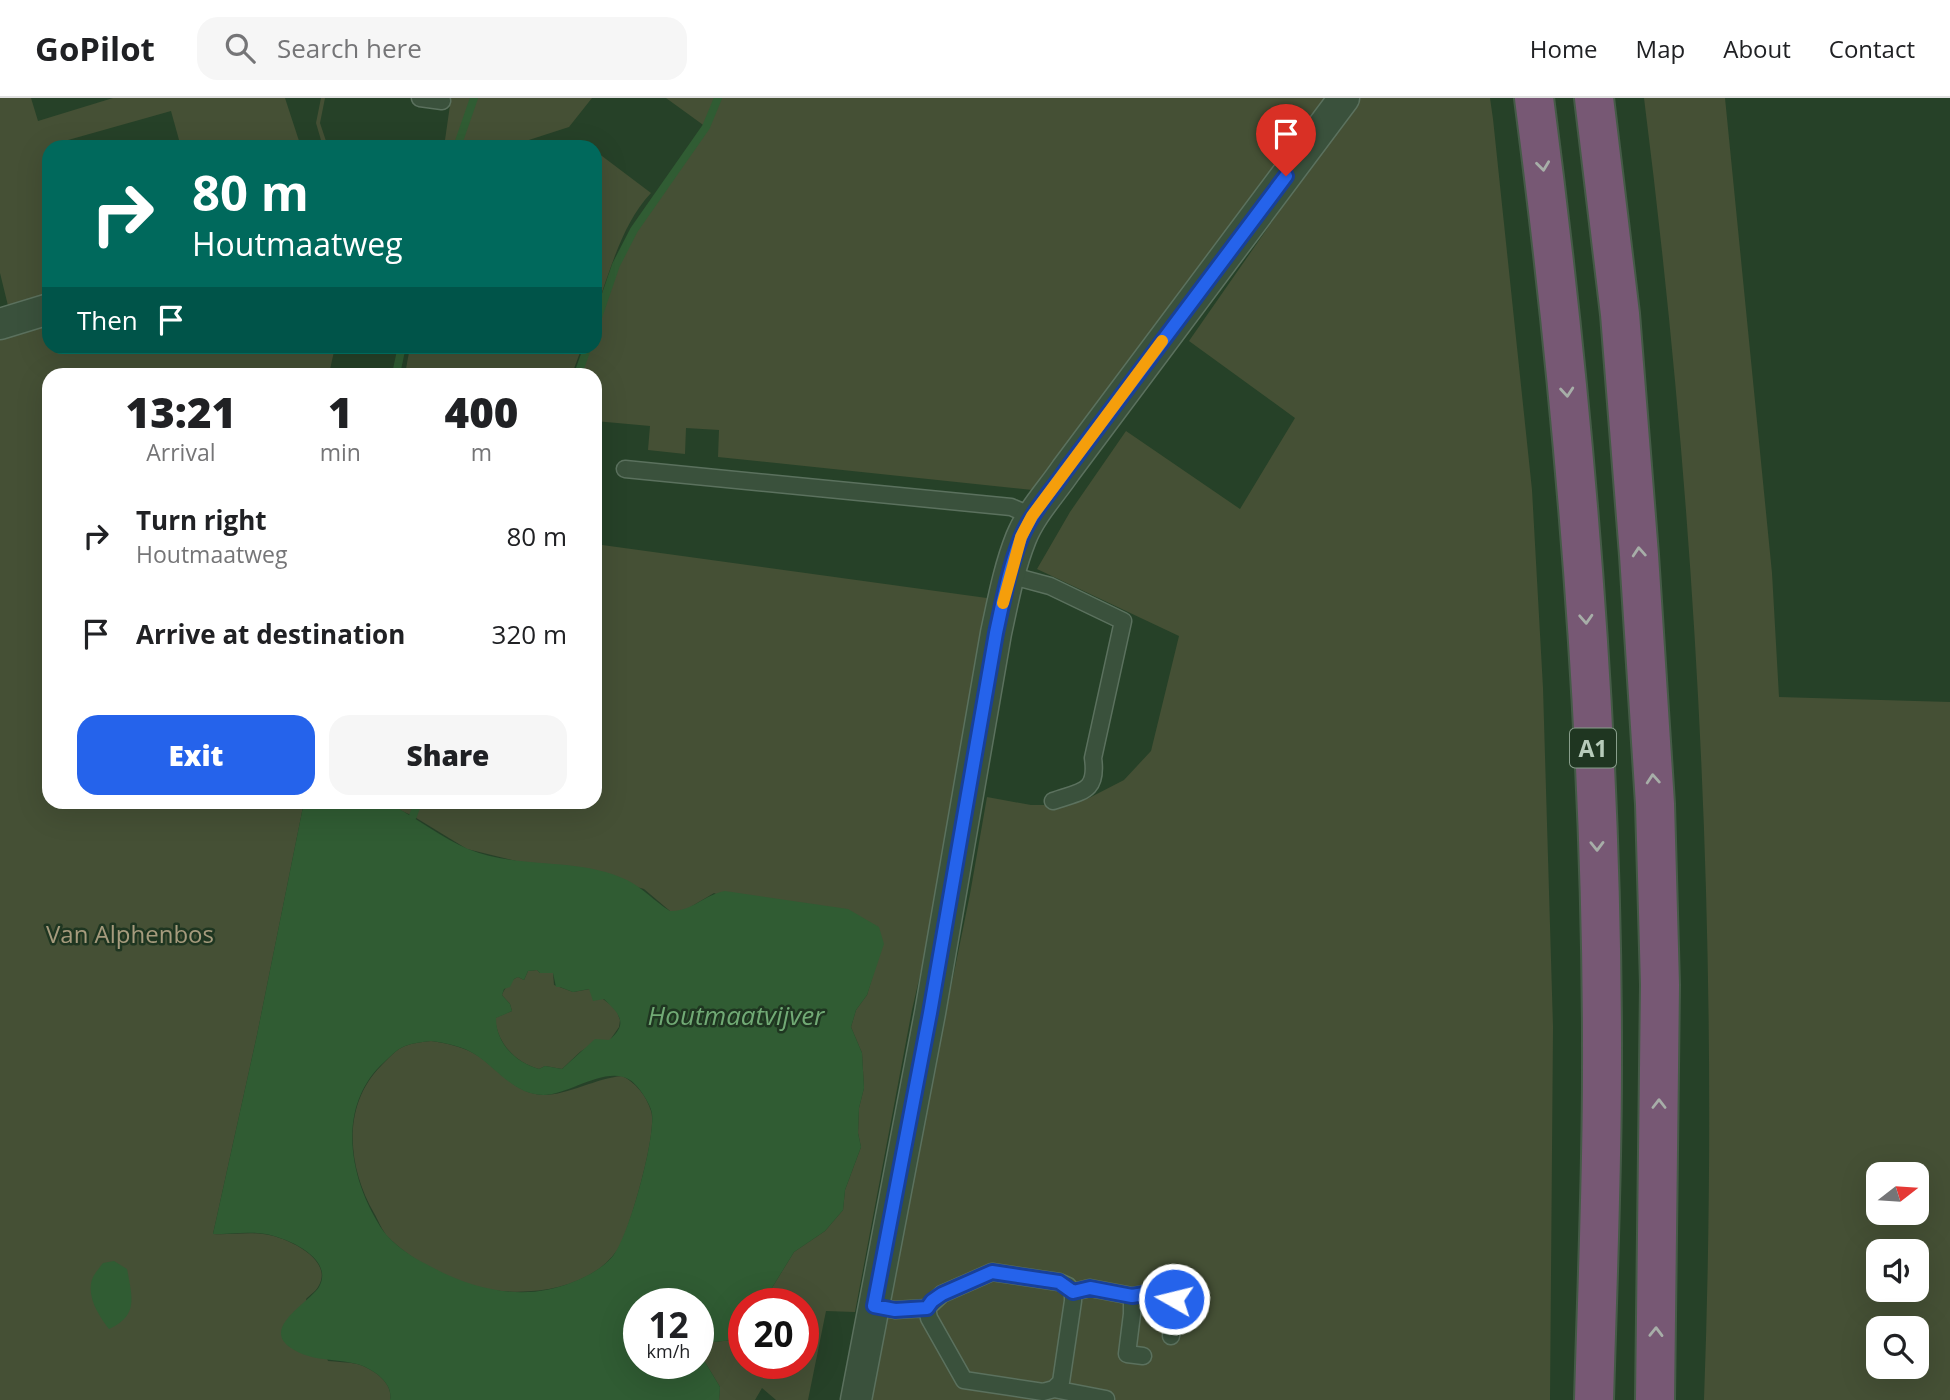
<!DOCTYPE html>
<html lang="en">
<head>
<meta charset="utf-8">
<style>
	:root { --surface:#fff; --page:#f6f6f6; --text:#202124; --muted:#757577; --line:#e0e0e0; --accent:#2563eb }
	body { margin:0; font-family:"Open Sans",sans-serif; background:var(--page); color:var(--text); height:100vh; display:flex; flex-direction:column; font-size:26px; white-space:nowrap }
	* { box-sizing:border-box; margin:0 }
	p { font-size:23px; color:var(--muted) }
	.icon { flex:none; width:38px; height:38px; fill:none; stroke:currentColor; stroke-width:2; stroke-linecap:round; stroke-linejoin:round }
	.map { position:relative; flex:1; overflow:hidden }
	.sheet { position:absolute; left:42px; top:270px; width:560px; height:441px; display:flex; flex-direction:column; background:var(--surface); border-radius:21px; box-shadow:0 7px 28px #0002 }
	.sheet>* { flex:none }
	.top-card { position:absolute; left:42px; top:42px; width:560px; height:214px; border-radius:21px; box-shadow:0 7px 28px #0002; background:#00695c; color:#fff; overflow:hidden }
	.needle { width:46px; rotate:73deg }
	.buttons { position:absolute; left:1866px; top:1064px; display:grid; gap:14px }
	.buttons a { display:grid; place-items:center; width:63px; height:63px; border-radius:14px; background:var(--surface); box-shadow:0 7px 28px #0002; font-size:35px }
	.speed { position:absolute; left:623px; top:1190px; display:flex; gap:14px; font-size:35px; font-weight:700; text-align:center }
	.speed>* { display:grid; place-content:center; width:91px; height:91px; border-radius:50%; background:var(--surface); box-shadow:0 7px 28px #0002; line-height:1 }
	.speed small { font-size:18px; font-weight:400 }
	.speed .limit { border:10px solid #d22; background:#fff; color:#111 }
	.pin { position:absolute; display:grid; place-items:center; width:60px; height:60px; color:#fff; margin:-72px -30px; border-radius:50% 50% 50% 0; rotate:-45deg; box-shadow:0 0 7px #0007 }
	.pin .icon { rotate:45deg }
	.me { position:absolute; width:77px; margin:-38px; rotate:278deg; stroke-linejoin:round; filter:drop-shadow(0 0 5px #0008) }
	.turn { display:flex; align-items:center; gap:24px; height:147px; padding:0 35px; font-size:32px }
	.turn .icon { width:91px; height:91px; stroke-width:2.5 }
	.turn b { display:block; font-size:49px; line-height:60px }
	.then { display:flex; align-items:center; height:66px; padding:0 35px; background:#0003; gap:14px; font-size:26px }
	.eta { display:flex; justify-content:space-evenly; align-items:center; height:119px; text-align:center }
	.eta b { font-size:42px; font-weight:800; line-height:49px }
	.primary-button { display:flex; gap:14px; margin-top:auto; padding:14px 35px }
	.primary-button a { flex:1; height:80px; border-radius:21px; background:var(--accent); color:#fff; font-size:28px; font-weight:800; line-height:80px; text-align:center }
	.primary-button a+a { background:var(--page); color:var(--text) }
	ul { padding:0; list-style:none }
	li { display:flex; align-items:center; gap:21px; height:98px; padding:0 35px }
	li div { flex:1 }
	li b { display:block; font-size:26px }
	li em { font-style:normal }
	header { display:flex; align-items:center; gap:42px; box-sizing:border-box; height:98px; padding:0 35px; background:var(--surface); border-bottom:2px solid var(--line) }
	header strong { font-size:33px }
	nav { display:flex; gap:38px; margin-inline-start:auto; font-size:24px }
	.search { width:490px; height:63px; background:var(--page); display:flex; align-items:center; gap:18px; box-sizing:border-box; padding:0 24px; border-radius:21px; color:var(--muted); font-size:26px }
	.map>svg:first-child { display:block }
</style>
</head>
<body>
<header>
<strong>GoPilot</strong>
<div class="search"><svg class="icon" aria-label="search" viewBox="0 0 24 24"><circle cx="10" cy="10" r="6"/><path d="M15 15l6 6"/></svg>Search here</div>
<nav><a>Home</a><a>Map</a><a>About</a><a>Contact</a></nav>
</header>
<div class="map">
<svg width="1950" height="1302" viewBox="0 0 1950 1302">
	<rect width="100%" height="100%" fill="#264128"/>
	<!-- green -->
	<path fill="#455035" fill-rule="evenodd" d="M0 0H31L38 23 113 0H285L301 49H181L171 13 61 44 62 49H49V207L11 220 0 175Z
		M321 0H325L320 25 328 49H323L316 25Z
		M451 0H592L569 29 507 49H444Z
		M666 0H1332L1042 393 718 359 719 332 686 330 685 356 648 352 650 328 595 323V276H578L588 249 595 248C595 172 663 90 706 29Z
		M1358 0H1490L1493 21 1532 392 1543 590 1553 929 1550 1302H867L970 796 987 699 1031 707H1060L1089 700 1124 682 1151 653 1179 538 1037 471 1070 414 1126 333 1240 411 1295 320 1189 243Z
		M1644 0H1725L1772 475 1779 599 1950 604V1302H1704C1720 865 1699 434 1644 0ZM1878 1076H1916V1115H1878ZM1878 1153H1916V1192H1878ZM1878 1230H1916V1269H1878Z
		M598 55 651 95C621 127 610 174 595 214V56Z
		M49 218V248L335 249 329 276H49V704H304L257 937 213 1136C229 1137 246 1134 263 1136 284 1138 336 1161 318 1189 316 1193 310 1197 306 1201L328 1263C337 1264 348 1264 357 1266 372 1270 394 1285 390 1302H0V232Z
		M410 249V248L582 249 572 276H405Z
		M595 446 994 501 961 698 912 912 855 1214 826 1213 808 1302H776L762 1290 755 1302H719L720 1289 705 1264 698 1259V1248L701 1245 734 1242 744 1233V1265H803V1206H762L794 1154 825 1133 843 1112 845 1092 861 1049 858 1035 859 1010 864 990 862 955 851 929 856 912 867 897 874 874 714 795 682 814 670 813 644 791 566 768 520 764 467 751 413 718 382 704H595Z
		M537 872 540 875H553L554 887 573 894 590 891 616 911 620 922 619 929 610 942 592 946 580 954 562 971 545 968 539 971C515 964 497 945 495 920L512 913 510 906 502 897C504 891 512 881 518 879L524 882 528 873Z
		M431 943C445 945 460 948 473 955 497 968 512 995 542 997 566 998 596 980 622 978 636 985 646 997 651 1013 658 1033 631 1125 621 1146 616 1155 609 1163 600 1170 567 1194 523 1197 484 1191 453 1186 408 1160 387 1138 382 1132 378 1122 374 1115 348 1070 341 1008 381 968 388 961 395 952 405 948 413 945 422 944 431 943Z"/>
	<!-- water -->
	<path fill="#305c33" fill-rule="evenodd" d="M304 704H382L394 708C418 721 442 740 468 751 519 772 577 758 627 782 643 790 654 803 670 813 691 814 704 797 725 793L848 811 879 829 884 846 867 897 856 912 851 929 862 955 864 990 859 1010 858 1035 861 1049 845 1092 843 1112 825 1133 794 1154 762 1206H744V1233L734 1242 701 1245 698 1248V1206H639V1265H698V1259L705 1264 720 1289 719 1302H390C394 1285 372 1270 357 1266 334 1260 312 1264 291 1250 260 1230 310 1204 319 1189 335 1160 287 1140 266 1136 249 1133 230 1136 213 1136L257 937ZM537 872 540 875H553L556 889H560L573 894 589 891 593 903 604 901C618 915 630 925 609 942L595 941 562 971 545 968 539 971C515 964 496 945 496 920L512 913 510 906 502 897 504 891 510 889 514 881 518 879 524 882 528 873ZM431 943C446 945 463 948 476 957 497 971 515 997 543 997 569 997 606 967 630 982 638 987 651 1006 652 1016 655 1042 629 1138 613 1158 603 1170 588 1178 573 1184 523 1205 471 1191 426 1166 412 1159 394 1147 384 1134 351 1086 335 1014 380 968 388 961 395 952 405 948 413 945 422 944 431 943Z
		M114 1163 127 1171C132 1198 139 1218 109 1231 99 1218 85 1197 93 1179 95 1175 100 1169 103 1165Z"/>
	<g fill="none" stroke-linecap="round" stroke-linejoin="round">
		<!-- stream -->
		<path stroke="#305c33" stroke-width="8" d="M457 49 474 0
			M595 228 616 167 634 132 706 29 718 0
			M396 276 402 248
			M578 276 588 248
			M413 718 418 704"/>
		<defs>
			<path id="lane" d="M420 0 442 3
				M625 371 1011 409 1032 418
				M1009 477 1050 488 1123 523 1093 660C1098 695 1081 693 1053 703
				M1073 1194 1090 1190 1132 1198 1144 1196 1174 1201 1171 1238
				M1132 1198V1216L1127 1256 1143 1258
				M874 1208 895 1212 927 1210 929 1220 964 1282 1043 1294 1054 1291 1061 1284 1073 1203V1194L1068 1188 1059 1184 992 1174 942 1196 927 1210
				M1054 1291 1106 1301"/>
			<path id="street" d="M0 226 49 211
				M856 1302 930 915 996 535C1003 503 1009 470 1021 440 1031 415 1051 394 1066 372L1344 0"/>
			<path id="highway" d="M1534 0C1576 322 1603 649 1602 974 1602 1083 1597 1193 1594 1302
				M1594 0 1620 216 1639 457 1655 706 1660 887 1655 1302"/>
		</defs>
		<!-- lane casing -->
		<use href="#lane" stroke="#5b715e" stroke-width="19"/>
		<!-- street casing -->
		<use href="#street" stroke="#5b715e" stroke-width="33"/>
		<!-- highway casing -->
		<use href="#highway" stroke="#455b47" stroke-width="42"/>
		<!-- lane -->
		<use href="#lane" stroke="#3a513c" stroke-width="16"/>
		<!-- street -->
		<use href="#street" stroke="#3a513c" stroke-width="30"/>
		<!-- highway -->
		<use href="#highway" stroke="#775874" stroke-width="38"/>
	</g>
	<!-- one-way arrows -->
	<defs><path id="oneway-chevron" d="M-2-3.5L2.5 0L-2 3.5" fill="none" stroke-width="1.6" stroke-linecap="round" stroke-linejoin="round" transform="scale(1.75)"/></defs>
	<g stroke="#a7aea8">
		<use href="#oneway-chevron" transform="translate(1543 68) rotate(83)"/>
		<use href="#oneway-chevron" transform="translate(1567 294) rotate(85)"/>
		<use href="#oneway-chevron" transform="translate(1639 454) rotate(-94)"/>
		<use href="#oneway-chevron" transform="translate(1586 521) rotate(87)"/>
		<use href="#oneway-chevron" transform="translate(1653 681) rotate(-94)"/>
		<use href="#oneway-chevron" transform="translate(1597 748) rotate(89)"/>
		<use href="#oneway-chevron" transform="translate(1659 1006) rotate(-90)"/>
		<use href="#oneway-chevron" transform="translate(1656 1234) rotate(-89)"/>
	</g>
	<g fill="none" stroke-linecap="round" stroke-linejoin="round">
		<defs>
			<path id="route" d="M1174 1201 1144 1196 1132 1198 1090 1190 1073 1194 1059 1184 992 1174 942 1196 932 1203 927 1210 895 1212 874 1208 930 915 996 535C1003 503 1009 470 1021 440 1031 415 1051 394 1066 372L1286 78"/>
		</defs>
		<!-- route casing -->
		<use href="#route" stroke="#184099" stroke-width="18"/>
		<!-- route -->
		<use href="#route" stroke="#2563eb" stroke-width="12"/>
		<!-- slow -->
		<path stroke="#f59e0b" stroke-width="12" d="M1003 505 1021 439 1032 418 1162 243"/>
	</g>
	<g text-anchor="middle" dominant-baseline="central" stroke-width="5" stroke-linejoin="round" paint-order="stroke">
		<!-- shield labels -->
		<rect fill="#1f3621" stroke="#899e8c" stroke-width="2" x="1570" y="630.5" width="46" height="39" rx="5"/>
		<g font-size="23" font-weight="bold" fill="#b7cbba">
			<text x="1593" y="650">A1</text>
		</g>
		<!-- park labels -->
		<g font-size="24" fill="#a69b7d" stroke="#1f3621">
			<text x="130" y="835">Van Alphenbos</text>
		</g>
		<!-- water labels -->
		<g font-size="26" font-style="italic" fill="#71aa75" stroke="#1f3621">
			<text x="736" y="917">Houtmaatvijver</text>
		</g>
	</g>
</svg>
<div class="buttons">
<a><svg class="needle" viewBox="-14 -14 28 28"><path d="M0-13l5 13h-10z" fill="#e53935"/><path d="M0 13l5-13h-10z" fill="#757577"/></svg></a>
<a><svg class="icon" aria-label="sound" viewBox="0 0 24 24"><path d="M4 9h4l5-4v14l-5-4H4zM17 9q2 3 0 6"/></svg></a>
<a><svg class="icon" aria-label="search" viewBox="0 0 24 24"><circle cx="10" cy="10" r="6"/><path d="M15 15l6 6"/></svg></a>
</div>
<div class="speed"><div>12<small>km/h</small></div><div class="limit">20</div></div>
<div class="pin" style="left:1286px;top:78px;background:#d93025"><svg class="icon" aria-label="arrive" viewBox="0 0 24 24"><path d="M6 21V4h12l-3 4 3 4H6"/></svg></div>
<svg class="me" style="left:1174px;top:1201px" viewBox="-20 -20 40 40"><circle r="17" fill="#2563eb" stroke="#fff" stroke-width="3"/><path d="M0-11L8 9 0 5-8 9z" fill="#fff"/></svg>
<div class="top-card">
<div class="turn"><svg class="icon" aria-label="right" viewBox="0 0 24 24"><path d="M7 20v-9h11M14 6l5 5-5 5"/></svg><div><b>80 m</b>Houtmaatweg</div></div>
<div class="then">Then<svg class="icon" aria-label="arrive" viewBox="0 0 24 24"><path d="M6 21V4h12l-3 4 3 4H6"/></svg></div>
</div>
<section class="sheet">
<div class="eta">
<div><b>13:21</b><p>Arrival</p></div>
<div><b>1</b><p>min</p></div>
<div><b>400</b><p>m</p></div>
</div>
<ul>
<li><svg class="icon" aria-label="right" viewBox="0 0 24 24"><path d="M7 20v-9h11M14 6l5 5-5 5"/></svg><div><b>Turn right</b><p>Houtmaatweg</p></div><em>80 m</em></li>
<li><svg class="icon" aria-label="arrive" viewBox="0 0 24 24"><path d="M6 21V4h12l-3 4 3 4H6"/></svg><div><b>Arrive at destination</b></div><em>320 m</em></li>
</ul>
<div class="primary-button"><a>Exit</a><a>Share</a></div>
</section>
</div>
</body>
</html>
